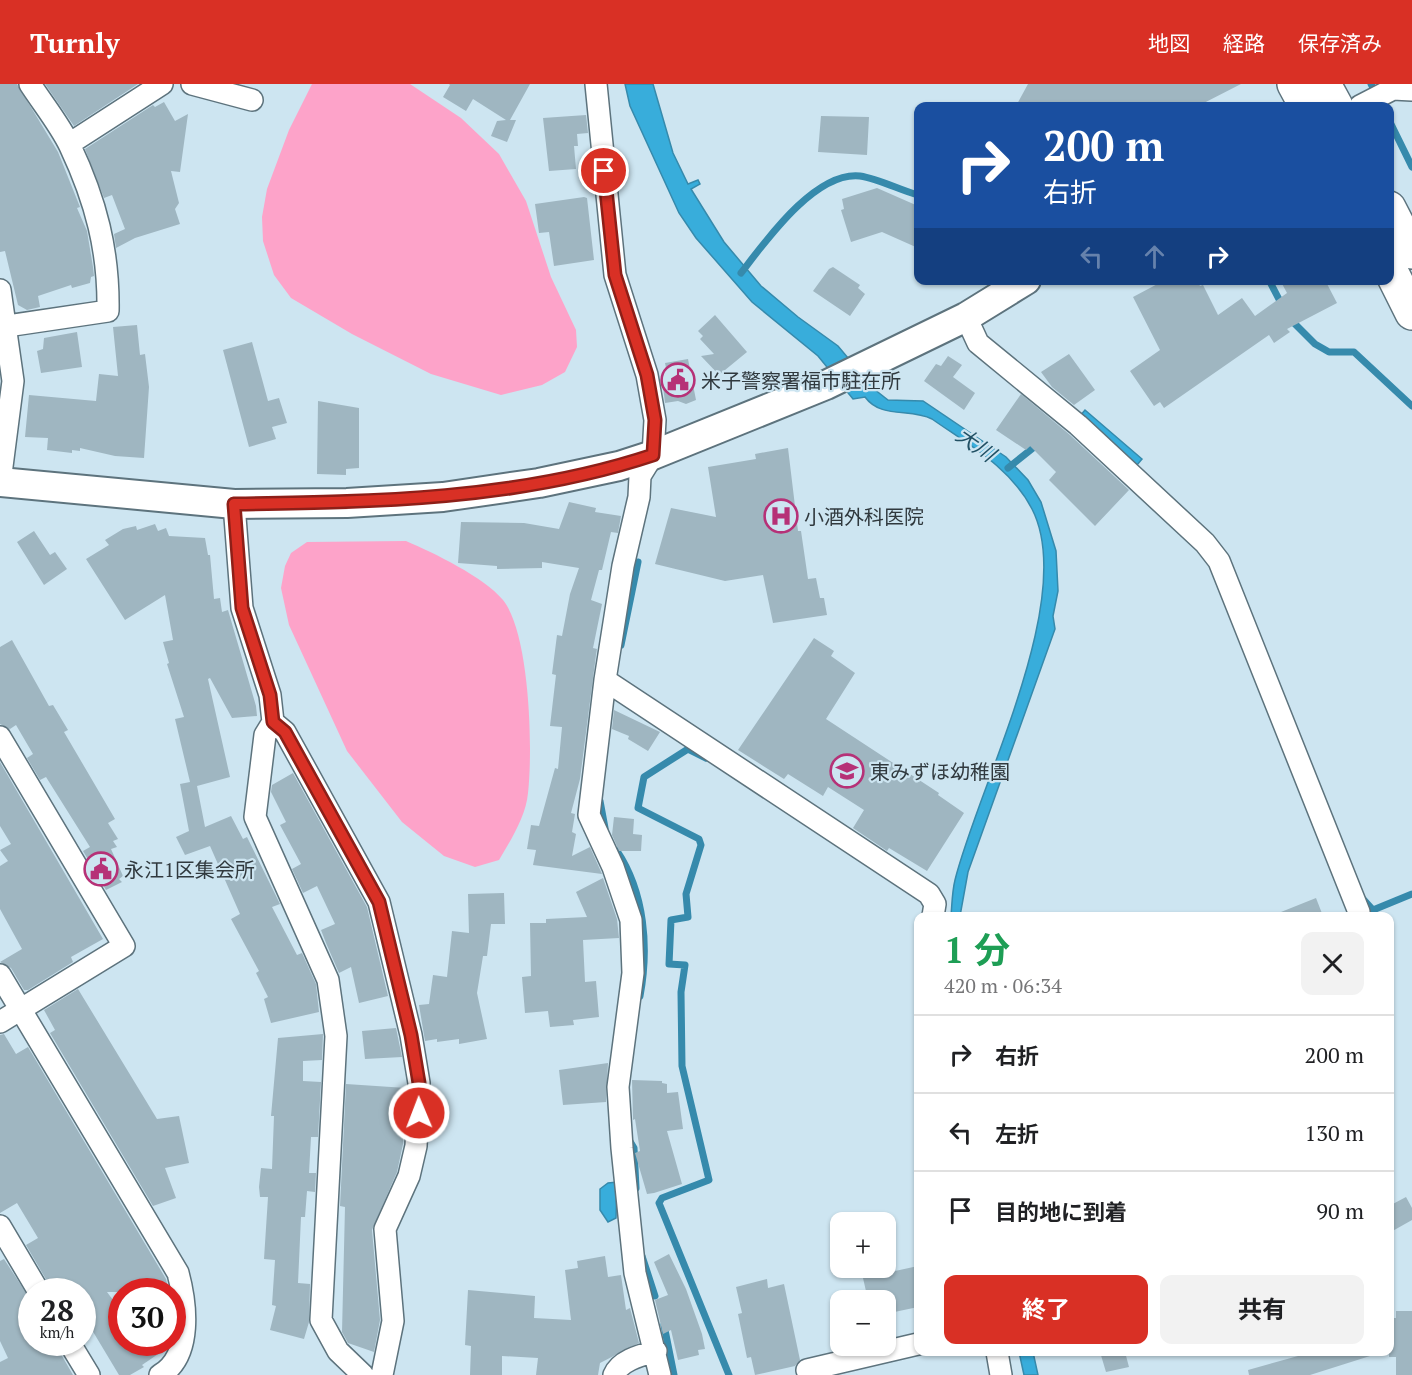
<!DOCTYPE html>
<html lang="ja">
<head>
<meta charset="utf-8">
<style>
	:root { --surface:#fff; --page:#f2f2f2; --text:#202124; --muted:#757577; --line:#e0e0e0; --accent:#d93025 }
	body { margin:0; font-family:"PT Serif","Noto Sans JP",serif; background:var(--page); color:var(--text); height:100vh; display:flex; flex-direction:column; font-size:22px; white-space:nowrap }
	* { box-sizing:border-box; margin:0 }
	p { font-size:20px; color:var(--muted) }
	.icon { flex:none; width:33px; height:33px; fill:none; stroke:currentColor; stroke-width:2; stroke-linecap:round; stroke-linejoin:round }
	.map { position:relative; flex:1; overflow:hidden }
	.drawer { position:absolute; left:914px; top:828px; width:480px; height:444px; display:flex; flex-direction:column; background:var(--surface); border-radius:12px; box-shadow:0 2px 4px #0004 }
	.drawer>* { flex:none }
	.top-card { position:absolute; left:914px; top:18px; width:480px; height:183px; border-radius:12px; box-shadow:0 2px 4px #0004; background:#1a4fa0; color:#fff; overflow:hidden }
	.tools { position:absolute; left:830px; top:1128px; display:grid; gap:12px }
	.tools a { display:grid; place-items:center; width:66px; height:66px; border-radius:12px; background:var(--surface); box-shadow:0 2px 4px #0004; font-size:30px }
	.speed { position:absolute; left:18px; top:1194px; display:flex; gap:12px; font-size:30px; font-weight:700; text-align:center }
	.speed>* { display:grid; place-content:center; width:78px; height:78px; border-radius:50%; background:var(--surface); box-shadow:0 2px 4px #0004; line-height:1 }
	.speed small { font-size:15px; font-weight:400 }
	.speed .limit { border:9px solid #d22; background:#fff; color:#111 }
	.pin { position:absolute; display:grid; place-items:center; width:51px; height:51px; color:#fff; margin:-26px; border:3px solid #fff; border-radius:50%; box-shadow:0 2px 6px #0007 }
	.me { position:absolute; width:66px; margin:-33px; rotate:359deg; stroke-linejoin:round; filter:drop-shadow(0 0 4px #0008) }
	.turn { display:flex; align-items:center; gap:21px; height:126px; padding:0 30px; font-size:27px }
	.turn .icon { width:78px; height:78px; stroke-width:2.5 }
	.turn b { display:block; font-size:42px; line-height:51px }
	.lanes { display:flex; align-items:center; height:57px; padding:0 30px; background:#0003; justify-content:center; gap:30px; direction:ltr }
	.lanes .off { opacity:.35 }
	.round { display:grid; place-items:center; flex:none; width:63px; height:63px; border-radius:12px; background:var(--page) }
	.summary { display:flex; align-items:center; justify-content:space-between; height:102px; padding:0 30px }
	h1 { font-size:36px; font-weight:700; line-height:45px; color:#1e9e55 }
	.button { display:flex; gap:12px; margin-top:auto; padding:12px 30px }
	.button a { flex:1; height:69px; border-radius:12px; background:var(--accent); color:#fff; font-size:24px; font-weight:700; line-height:69px; text-align:center }
	.button a+a { background:var(--page); color:var(--text) }
	ul { padding:0; list-style:none }
	li { display:flex; align-items:center; gap:18px; height:78px; padding:0 30px; border-top:2px solid var(--line) }
	li div { flex:1 }
	li b { display:block; font-size:22px }
	li em { font-style:normal }
	header { display:flex; align-items:center; gap:36px; box-sizing:border-box; height:84px; padding:0 30px; background:var(--accent); color:#fff }
	header strong { font-size:28px }
	nav { display:flex; gap:33px; margin-inline-start:auto; font-size:21px }
	.map>svg:first-child { display:block }
</style>
</head>
<body>
<header>
<strong>Turnly</strong>
<nav><a>地図</a><a>経路</a><a>保存済み</a></nav>
</header>
<div class="map">
<svg width="1412" height="1291" viewBox="0 0 1412 1291">
	<rect width="100%" height="100%" fill="#cde5f1"/>
	<!-- green -->
	<path fill="#fda3c9" d="M312 0H410L461 34 499 70 526 117 551 193 576 246 577 263 565 288 542 301 501 311 431 290 352 250 291 214 274 191 263 157 262 133 267 105 289 46Z
		M406 457C434 469 484 493 503 516 530 550 533 665 528 709 526 732 511 756 499 776L475 783 444 772 402 738 347 667 289 541 281 504 285 482 291 469 307 458Z"/>
	<!-- water -->
	<path fill="#38addb" stroke="#368aac" stroke-width="1.5" d="M625 0H653L673 69 688 100 698 96 700 100 691 105 724 158 761 202 798 233 838 262 874 305 888 316 923 317 1006 373 1028 396 1041 418 1056 467 1058 507 1053 532 1055 545 968 788 960 832H951C952 821 952 808 955 796 978 703 1078 514 1032 425 1011 384 969 361 932 335 910 324 881 335 865 313L853 315 818 272 752 218 696 154 679 129 630 22Z
		M1085 326 1142 375 1137 381 1080 332Z
		M617 1098 616 1134 608 1138 600 1126V1105L608 1099Z
		M1019 1268H1033L1038 1291H1024Z"/>
	<g fill="none" stroke-linecap="round" stroke-linejoin="round">
		<!-- stream -->
		<path stroke="#368aac" stroke-width="7" d="M1371 0 1382 22
			M1389 36 1412 83
			M741 189C765 158 815 87 860 92 879 95 900 106 918 111
			M1269 196 1283 223
			M1290 235 1315 260 1329 268H1354L1412 322
			M1008 384 1038 360
			M621 561 638 478
			M706 674 688 665 644 693 638 724 699 755 701 761 686 810 688 833 671 836 669 880 685 881 681 908 682 982 709 1096 662 1114 659 1119 729 1291
			M600 717 605 744
			M617 767C645 809 649 864 640 912
			M1364 816 1373 826 1412 810
			M628 1054 634 1064 636 1104
			M642 1172 655 1212
			M664 1241 674 1291"/>
	</g>
	<!-- building -->
	<path fill="#9fb6c1" d="M0 0H17L58 68 80 123 77 124 87 147 93 183 94 192 91 193 90 199 72 204 71 201 38 212 40 223 27 226 18 221 5 167 0 168Z
		M45 0H138L74 42Z
		M449 0H530L510 36H516L507 58 491 52 497 37 506 36 473 15 466 27 443 13 450 1Z
		M1028 0H1241L1198 22H1016Z
		M164 18 175 37 188 30 180 88 171 87 179 119 175 125 180 140 135 154 116 164 114 150 125 145 112 111 104 114 85 65 153 21 155 23Z
		M586 31 588 49 577 50 578 62H574L576 85 549 87 543 34Z
		M821 32 869 33 867 71 818 68Z
		M877 104 918 122V164L882 148 851 158 841 126 844 125 842 115Z
		M584 113 587 114 594 176 554 182 549 148 539 149 535 120Z
		M833 183 860 201 858 204 865 210 850 232 813 207 829 185Z
		M1165 196H1197L1200 202 1203 201 1218 231 1242 214 1255 232 1287 209 1280 196H1325L1337 219 1287 245 1290 248 1274 259 1269 251 1164 324 1160 318 1154 322 1130 287 1160 266 1133 213Z
		M715 231 747 268 719 291 701 272 714 270 700 255 703 252 698 247Z
		M137 241 140 271 145 270 149 303 144 374 115 372 80 364V367L72 366V369L47 366 48 354 25 353 29 311 96 317 99 290 118 292 113 243Z
		M77 248 82 283 41 289 37 267 43 265 44 254Z
		M252 258 268 317 279 314 287 339 272 343 276 355 249 363 223 266Z
		M1069 270 1095 306 1074 321 1052 303 1041 288Z
		M948 272 962 281 953 293 975 309 964 326 924 297 936 280 941 282Z
		M688 275 696 316 686 320 678 317 665 319 662 294 668 293 665 279Z
		M1021 310 1070 351 1129 406 1095 442 1049 396 1056 388 1030 362 1026 366 996 346Z
		M318 317 359 324V384L346 385V391L317 390Z
		M788 364 798 447H801L808 495 816 494 820 514H824L827 531 773 539 763 491 725 497 655 480 671 424 716 433 708 383 756 375 755 370Z
		M569 418 596 424 595 428 621 432 618 449 611 448 602 486H599L591 516 602 520 593 564 597 565 596 571 580 695 571 729 575 730 572 748 576 750 572 772 590 763 602 790 533 781 536 766 527 765 531 741 539 742 555 684 558 685 562 643 550 642 556 591 552 590 557 551 562 552 570 510 579 484 542 478V484L497 485V482L458 479 461 438 524 439 559 445Z
		M155 440 158 447 166 444 169 452 205 454 208 471H210L214 515 220 514 222 528 228 526 256 622 257 632 232 634 210 594 208 595 230 693 197 702 205 743 231 732 243 755 247 753 280 820 272 823 297 871 302 869 316 900 319 928 271 939 264 915 268 913 256 889 259 887 231 835 240 830 210 762 185 771 176 753 189 747 180 700 190 698 175 635 184 633 167 580 169 579 163 558 173 556 165 511 125 536 86 475 109 461 105 456 123 445 136 442 137 446Z
		M34 447 50 471 55 468 67 485 44 501 17 458Z
		M814 554 834 567 831 572 855 589 826 635 939 709 938 711 964 729 927 787 889 764 887 767 853 744 864 726 828 703 823 712 788 690 784 695 738 666Z
		M12 556 49 622 53 621 68 646 64 648 115 735 108 739 118 755 113 757 117 763 111 765 123 792 119 795 122 798 106 806 83 767 90 763 46 693 40 696 27 674 33 670 16 641 10 645 0 640V563Z
		M614 626 660 648 648 667 628 655 629 652 612 645Z
		M0 678 103 855 71 873 73 878 28 906H24L11 884 0 878 22 865 0 825V782L8 777 0 766 11 760 0 742Z
		M293 689 367 823 388 912 359 919 351 883 339 889 326 859 321 846 335 840 317 802 303 809 292 785 301 780 280 741 286 738 271 708 272 701Z
		M614 733 634 735 633 750 642 751 641 767H619L612 751Z
		M603 794 617 835 619 854 583 856 585 898 596 897 599 933 573 936 574 941 550 943 548 927 525 929 522 893 531 892 530 839H546V835L587 833 576 808Z
		M504 809 505 840H491L487 872H483L477 909 487 955 459 960V955L437 958V955L425 957 419 921 429 920 433 891 447 893 452 847 469 849 468 810Z
		M1316 814 1323 832H1271Z
		M78 905 157 1035 179 1032 189 1079 165 1084 176 1114 153 1122 50 949 55 946 44 926Z
		M396 944 402 973 365 975 362 947Z
		M4 950 16 970 28 963 166 1195 169 1208H107L122 1228V1258H169L167 1264 142 1281 144 1283 130 1291H119L89 1241 82 1245V1208H67L61 1197 51 1204 26 1161 38 1154 17 1119 0 1129V951Z
		M323 950 322 976 303 977V997L321 998 318 1053H311L309 1089H316L315 1108 307 1107 305 1133H301L298 1199 310 1200 309 1238 304 1255 270 1246 276 1222 272 1221 275 1176 264 1175 268 1113H260L259 1103 261 1084 272 1085 274 1032H271L278 954Z
		M608 979 606 1018 563 1021 559 986Z
		M632 996 662 997V999L667 1000V1009L678 1008 683 1045 667 1047 682 1100 654 1109 647 1110 635 1069 640 1067 635 1035 633 1036Z
		M346 1000 406 1004 403 1060 397 1088 372 1146 380 1236 374 1268 348 1259 342 1248 345 1123 340 1122Z
		M1406 1113 1412 1124V1136L1389 1149V1122Z
		M669 1170 686 1205 702 1250 705 1265 698 1266 699 1271 678 1276 671 1246 663 1250 655 1216 668 1211 654 1178Z
		M605 1172 608 1193 621 1191 626 1226 630 1224 639 1259 600 1279 598 1291H536L538 1274 502 1272V1291H470L471 1262 465 1261 468 1206 535 1212 534 1234 571 1236 565 1186 578 1184 577 1177Z
		M4 1175 32 1218V1258H54L73 1291H0V1278L8 1274 0 1257V1177Z
		M918 1182V1223L885 1230V1216H868L863 1194Z
		M767 1195 768 1204 784 1200 800 1276 795 1282 755 1291 751 1273 747 1274 738 1230 742 1229 736 1203Z
		M1396 1227H1412V1291H1396V1273H1389V1234H1396Z
		M1100 1268H1125L1129 1283 1106 1288Z
		M1296 1268H1369L1370 1272 1310 1291H1249L1248 1286 1298 1272Z"/>
	<g fill="none" stroke-linecap="round" stroke-linejoin="round">
		<defs>
			<path id="street" d="M192 0 252 16
				M596 0 615 191 647 291 655 336 653 371 640 392 639 413 623 482 605 596 589 731 613 783 631 836 633 889 618 1003 622 1064 635 1189 660 1291
				M1360 22 1393 5 1412 6
				M69 60 162 0
				M0 206 13 297 0 398
				M966 233 978 259 1078 341 1205 459 1219 477 1359 828
				M0 243 108 227C109 167 96 117 70 62 60 41 43 20 30 0
				M234 420 242 524 270 611 273 638 265 651 255 733 328 896 336 952 321 1236 338 1267 363 1291
				M605 596 929 810 935 820 933 832
				M273 638 285 648 379 818 411 951 419 999 416 1062 409 1092 385 1145 393 1237 382 1291
				M0 653 124 862 0 938
				M0 891 178 1189C186 1219 193 1272 160 1291
				M0 1142 39 1208
				M69 1258 89 1291
				M997 1268 1001 1291
				M807 1286 918 1260
				M614 1291C620 1276 642 1271 656 1267"/>
			<path id="secondary" d="M0 398 234 420 347 419 443 413 539 399 619 382 653 371 826 301 966 233 1026 196"/>
			<path id="highway" d="M1294 0 1306 22
				M1324 0 1336 22
				M1389 124 1412 168
				M1389 183 1412 229"/>
		</defs>
		<!-- street casing -->
		<use href="#street" stroke="#5d737d" stroke-width="24"/>
		<!-- secondary casing -->
		<use href="#secondary" stroke="#5d737d" stroke-width="32"/>
		<!-- highway casing -->
		<use href="#highway" stroke="#5d737d" stroke-width="36"/>
		<!-- street -->
		<use href="#street" stroke="#fff" stroke-width="21"/>
		<!-- secondary -->
		<use href="#secondary" stroke="#fff" stroke-width="28"/>
		<!-- highway -->
		<use href="#highway" stroke="#fff" stroke-width="33"/>
	</g>
	<g fill="none" stroke-linecap="round" stroke-linejoin="round">
		<defs>
			<path id="route" d="M419 1029V999L411 951 379 818 285 648 273 638 270 611 242 524 234 420C374 418 518 416 653 371L655 336 647 291 615 191 604 87"/>
		</defs>
		<!-- route casing -->
		<use href="#route" stroke="#8d1f18" stroke-width="15"/>
		<!-- route -->
		<use href="#route" stroke="#d93025" stroke-width="10"/>
	</g>
	<!-- icons -->
	<defs>
		<symbol id="civic-ring" viewBox="-11 -11 22 22"><circle r="9.5" fill="#cde5f1" stroke="#b63177" stroke-width="1.5"/><path d="M-.6-6.5H3V-4.5H.6V-3L4-1V1h2V6H-6V1h2V-1L-.6-3ZM-1.2 2.5V6h2.4V2.5Z" fill="#b63177"/></symbol>
		<symbol id="hospital-ring" viewBox="-11 -11 22 22"><circle r="9.5" fill="#cde5f1" stroke="#b63177" stroke-width="1.5"/><path d="M-5-5h3v3.5h4V-5h3V5h-3V1.5h-4V5h-3Z" fill="#b63177"/></symbol>
		<symbol id="school-ring" viewBox="-11 -11 22 22"><circle r="9.5" fill="#cde5f1" stroke="#b63177" stroke-width="1.5"/><path d="M0-5L7-2L0 1L-7-2ZM-4 1L0 2.5L4 1V4Q0 6-4 4Z" fill="#b63177"/></symbol>
	</defs>
	<g fill-rule="evenodd">
		<use href="#civic-ring" x="659" y="277" width="38" height="38"/>
		<use href="#hospital-ring" x="762" y="413" width="38" height="38"/>
		<use href="#school-ring" x="828" y="668" width="38" height="38"/>
		<use href="#civic-ring" x="82" y="766" width="38" height="38"/>
	</g>
	<g text-anchor="middle" dominant-baseline="central" stroke-width="4.5" stroke-linejoin="round" paint-order="stroke">
		<!-- poi labels -->
		<g font-size="20" fill="#30393e" stroke="#cde5f1" text-anchor="start">
			<text x="701" y="296">米子警察署福市駐在所</text>
			<text x="804" y="432">小酒外科医院</text>
			<text x="870" y="687">東みずほ幼稚園</text>
			<text x="124" y="785">永江1区集会所</text>
		</g>
		<!-- water labels -->
		<g font-size="21" font-style="italic" fill="#215064" stroke="#cde5f1">
			<text transform="translate(976 360) rotate(35)">大川</text>
		</g>
	</g>
</svg>
<div class="tools">
<a>+</a>
<a>−</a>
</div>
<div class="speed"><div>28<small>km/h</small></div><div class="limit">30</div></div>
<div class="pin" style="left:604px;top:87px;background:#d93025"><svg class="icon" aria-label="arrive" viewBox="0 0 24 24"><path d="M6 21V4h12l-3 4 3 4H6"/></svg></div>
<svg class="me" style="left:419px;top:1029px" viewBox="-20 -20 40 40"><circle r="17" fill="#d93025" stroke="#fff" stroke-width="3"/><path d="M0-11L8 9 0 5-8 9z" fill="#fff"/></svg>
<div class="top-card">
<div class="turn"><svg class="icon" aria-label="right" viewBox="0 0 24 24"><path d="M7 20v-9h11M14 6l5 5-5 5"/></svg><div><b>200 m</b>右折</div></div>
<div class="lanes"><svg class="icon off" aria-label="left" viewBox="0 0 24 24"><path d="M17 20v-9H6M10 6l-5 5 5 5"/></svg><svg class="icon off" aria-label="ahead" viewBox="0 0 24 24"><path d="M12 20V5M6 11l6-6 6 6"/></svg><svg class="icon" aria-label="right" viewBox="0 0 24 24"><path d="M7 20v-9h11M14 6l5 5-5 5"/></svg></div>
</div>
<section class="drawer">
<div class="summary"><div><h1>1 分</h1><p>420 m · 06:34</p></div><a class="round"><svg class="icon" aria-label="close" viewBox="0 0 24 24"><path d="M6 6l12 12M18 6L6 18"/></svg></a></div>
<ul>
<li><svg class="icon" aria-label="right" viewBox="0 0 24 24"><path d="M7 20v-9h11M14 6l5 5-5 5"/></svg><div><b>右折</b></div><em>200 m</em></li>
<li><svg class="icon" aria-label="left" viewBox="0 0 24 24"><path d="M17 20v-9H6M10 6l-5 5 5 5"/></svg><div><b>左折</b></div><em>130 m</em></li>
<li><svg class="icon" aria-label="arrive" viewBox="0 0 24 24"><path d="M6 21V4h12l-3 4 3 4H6"/></svg><div><b>目的地に到着</b></div><em>90 m</em></li>
</ul>
<div class="button"><a>終了</a><a>共有</a></div>
</section>
</div>
</body>
</html>
